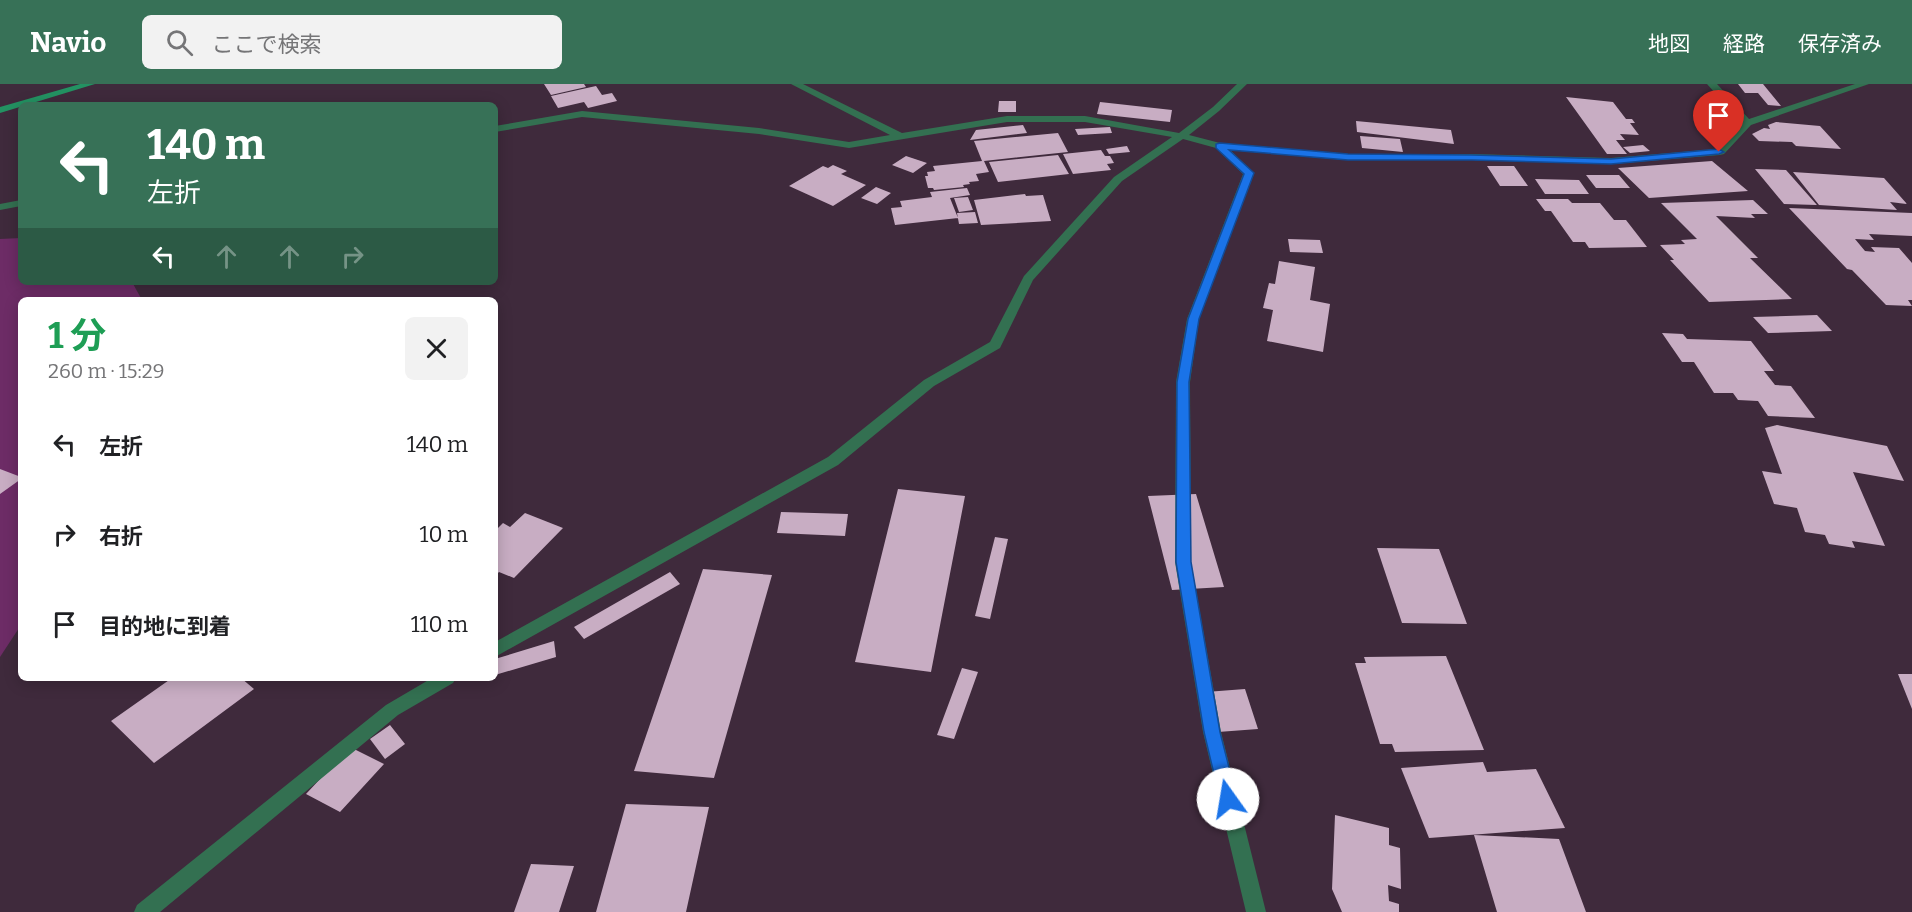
<!DOCTYPE html>
<html lang="ja">
<head>
<meta charset="utf-8">
<style>
	:root { --surface:#fff; --page:#f2f2f2; --text:#202124; --muted:#757577; --accent:#377157 }
	body { margin:0; font-family:Bitter,"Noto Sans JP",serif; background:var(--page); color:var(--text); height:100vh; display:flex; flex-direction:column; font-size:22px; white-space:nowrap }
	* { box-sizing:border-box; margin:0 }
	p { font-size:20px; color:var(--muted) }
	.icon { flex:none; width:33px; height:33px; fill:none; stroke:currentColor; stroke-width:2; stroke-linecap:round; stroke-linejoin:round }
	.map { position:relative; flex:1; overflow:hidden }
	.side { position:absolute; left:18px; top:213px; width:480px; height:384px; display:flex; flex-direction:column; background:var(--surface); border-radius:9px; box-shadow:0 3px 15px #0003 }
	.side>* { flex:none }
	.banner { position:absolute; left:18px; top:18px; width:480px; height:183px; border-radius:9px; box-shadow:0 3px 15px #0003; background:#377157; color:#fff; overflow:hidden }
	.pin { position:absolute; display:grid; place-items:center; width:51px; height:51px; color:#fff; margin:-62px -26px; border-radius:50% 50% 50% 0; rotate:-45deg; box-shadow:0 0 6px #0007 }
	.pin .icon { rotate:45deg }
	.me { position:absolute; width:66px; margin:-33px; rotate:347deg; stroke-linejoin:round; filter:drop-shadow(0 0 4px #0008) }
	.turn { display:flex; align-items:center; gap:21px; height:126px; padding:0 30px; font-size:27px }
	.turn .icon { width:78px; height:78px; stroke-width:2.5 }
	.turn b { display:block; font-size:42px; line-height:51px }
	.lanes { display:flex; align-items:center; height:57px; padding:0 30px; background:#0003; justify-content:center; gap:30px; direction:ltr }
	.lanes .off { opacity:.35 }
	.round { display:grid; place-items:center; flex:none; width:63px; height:63px; border-radius:9px; background:var(--page) }
	.summary { display:flex; align-items:center; justify-content:space-between; height:102px; padding:0 30px }
	h1 { font-size:36px; font-weight:700; line-height:45px; color:#1e9e55 }
	ul { padding:0; list-style:none }
	li { display:flex; align-items:center; gap:18px; height:90px; padding:0 30px }
	li div { flex:1 }
	li b { display:block; font-size:22px }
	li em { font-style:normal }
	header { display:flex; align-items:center; gap:36px; box-sizing:border-box; height:84px; padding:0 30px; background:var(--accent); color:#fff }
	header strong { font-size:28px }
	nav { display:flex; gap:33px; margin-inline-start:auto; font-size:21px }
	.search { width:420px; height:54px; background:var(--page); display:flex; align-items:center; gap:15px; box-sizing:border-box; padding:0 21px; border-radius:9px; color:var(--muted); font-size:22px }
	.map>svg:first-child { display:block }
</style>
</head>
<body>
<header>
<strong>Navio</strong>
<div class="search"><svg class="icon" aria-label="search" viewBox="0 0 24 24"><circle cx="10" cy="10" r="6"/><path d="M15 15l6 6"/></svg>ここで検索</div>
<nav><a>地図</a><a>経路</a><a>保存済み</a></nav>
</header>
<div class="map">
<svg width="1912" height="828" viewBox="0 0 1912 828">
	<rect width="100%" height="100%" fill="#3f2a3c"/>
	<!-- green -->
	<path fill="#6d2c66" d="M21 154V198H132L142 216H21V541L0 573V155Z"/>
	<!-- building -->
	<path fill="#c8adc3" d="M544 0H584L586 3 551 11Z
		M1738 0H1763L1781 22 1768 21 1758 9H1745Z
		M596 2 602 11 612 9 617 17 588 24 584 18 558 24 551 12Z
		M1566 13 1613 18 1626 35H1632L1635 39H1630L1639 51 1620 50 1625 56H1616L1627 70H1607Z
		M999 17H1016V28H998Z
		M1100 18 1172 26 1170 38 1097 30Z
		M1356 37 1451 46 1454 60 1357 48Z
		M1776 38 1820 42 1841 65 1796 62 1792 58 1759 57 1752 50 1764 44 1770 45 1768 41Z
		M1023 41 1027 49 970 56 976 46Z
		M1110 43 1112 49 1078 51 1075 45Z
		M1058 49 1068 68 984 77 989 88 976 90 979 97 969 98 970 100 963 101 964 103 934 106 933 104H928L925 92H928L927 88 935 87 933 82 982 77 974 57Z
		M1360 52 1400 55 1403 68 1362 64Z
		M1643 61 1650 67 1630 69 1623 63Z
		M1127 62 1130 68 1109 70 1106 65Z
		M1101 66 1105 72H1110L1114 79 1107 80 1111 86 1073 90 1063 70Z
		M1058 71 1069 90 998 98 989 78Z
		M906 72 927 79 913 89 892 81Z
		M1712 77 1748 107 1649 114 1618 84Z
		M833 81 847 87 841 90 866 101 833 122 789 102 823 82 828 84Z
		M1487 82H1514L1528 102H1500Z
		M1755 85 1786 86 1817 121 1784 120Z
		M1793 88 1884 94 1907 120 1890 118 1897 126 1819 121Z
		M1586 91H1619L1630 104H1596Z
		M1535 95 1579 96 1589 110H1545Z
		M876 103 891 109 877 120 861 114Z
		M967 104 970 111 950 114 958 134 895 141 891 124 902 123 900 117 932 113 930 108Z
		M1025 110 1026 112 1043 111 1051 137 981 141 974 116Z
		M968 113 973 126 959 128 954 114Z
		M1536 115H1568L1572 119H1600L1614 136H1626L1647 163 1589 164 1585 158H1573L1551 127H1545Z
		M1753 116 1768 130H1751L1755 134 1716 132 1758 174H1750L1792 215 1709 218 1670 176H1674L1660 161 1685 160 1681 156 1697 155 1661 119Z
		M1789 124 1912 129V152L1869 150 1874 156 1855 155 1865 167 1875 168 1871 163 1899 164 1912 179V216H1908L1912 222 1886 221 1852 186 1847 185Z
		M975 128 978 139 959 140 957 129Z
		M1288 155 1320 156 1323 169 1290 168Z
		M1279 177 1315 183 1310 216 1330 220 1323 268 1267 257 1273 226 1263 224 1269 199 1275 200Z
		M1817 231 1832 247 1768 249 1753 233Z
		M1662 249 1683 250 1687 255 1751 257 1774 287H1764L1775 301 1791 302 1815 334 1768 332 1758 317 1738 316 1733 309H1714L1694 278H1682Z
		M1777 341 1887 362 1904 397 1853 388 1885 462 1852 457 1855 464 1829 460 1825 451 1805 448 1797 424 1774 420 1762 387 1782 390 1765 344Z
		M0 385 21 393V395L0 410Z
		M898 405 965 412 931 588 855 578Z
		M1196 410 1224 503 1172 506 1148 412Z
		M781 428 848 430 845 452 777 449Z
		M525 429 563 444 514 494 499 488 495 492V447L503 439 510 443Z
		M995 453 1008 455 990 535 975 532Z
		M1377 464 1439 465 1467 540 1402 539Z
		M703 485 772 491 714 694 634 687Z
		M670 488 680 500 584 555 574 543Z
		M554 557 556 573 495 591V575Z
		M1446 572 1484 666 1395 668 1392 660H1380L1355 579H1366L1364 573Z
		M962 584 978 588 954 655 937 651Z
		M1898 590H1912V625Z
		M172 594H241L254 605 154 679 111 637Z
		M1245 605 1258 645 1218 648 1206 608Z
		M390 641 405 660 385 675 370 655Z
		M350 663 384 680 340 728 306 710Z
		M1483 678 1487 688 1536 685 1565 744 1429 754 1401 684Z
		M626 720 709 723 686 828H596Z
		M1335 731 1389 744V761L1400 764 1401 805 1388 801 1389 817 1399 820V828H1342L1332 805Z
		M1474 751 1559 755 1586 828H1497Z
		M531 780 574 782 559 828H514Z"/>
	<g fill="none" stroke-linecap="round" stroke-linejoin="round">
		<!-- street -->
		<path fill="#337051" fill-rule="evenodd" d="M791 0H803L902 49 1007 32H1085L1179 49 1213 23 1237 0H1247L1219 27 1189 51 1220 59 1348 70H1472L1611 74 1717 65 1742 39 1707 0H1717L1749 35 1855 0H1869L1751 41 1724 70 1720 71 1611 80 1472 76H1348L1230 66 1254 89 1199 235 1190 298 1191 478 1221 648 1266 828H1246L1203 648 1175 478 1176 298 1187 235 1243 90 1216 64 1183 55 1122 97 1033 196 1000 264 934 302 838 381 495 573V558L828 373 924 296 990 258 1024 192 1114 93 1172 53 1085 38H1007L849 64 759 50 582 33 495 48V42L582 27 759 44 849 58 890 51Z
			M21 116V122L0 126V120Z
			M432 594H456L453 599 398 631 160 828H134L137 821 386 621Z"/>
		<!-- secondary -->
		<path fill="#239262" fill-rule="evenodd" d="M80 0H95L0 29V23Z"/>
	</g>
	<!-- route -->
	<path fill="#1a73e8" stroke="#114b97" stroke-width="1.5" d="M1220 59 1348 70 1472 71 1611 75 1719 65 1724 68 1719 70 1611 80 1472 76H1348L1229 66 1254 89 1199 235 1189 298 1191 478 1220 648 1237 715 1235 721 1228 723 1222 721 1220 715 1204 648 1176 478 1177 298 1188 235 1244 90 1216 64V60Z"/>
</svg>
<div class="pin" style="left:1719px;top:68px;background:#d93025"><svg class="icon" aria-label="arrive" viewBox="0 0 24 24"><path d="M6 21V4h12l-3 4 3 4H6"/></svg></div>
<svg class="me" style="left:1228px;top:715px" viewBox="-20 -20 40 40"><circle r="19" fill="#fff"/><path d="M0-13L10 11 0 6-10 11z" fill="#1a73e8"/></svg>
<div class="banner">
<div class="turn"><svg class="icon" aria-label="left" viewBox="0 0 24 24"><path d="M17 20v-9H6M10 6l-5 5 5 5"/></svg><div><b>140 m</b>左折</div></div>
<div class="lanes"><svg class="icon" aria-label="left" viewBox="0 0 24 24"><path d="M17 20v-9H6M10 6l-5 5 5 5"/></svg><svg class="icon off" aria-label="ahead" viewBox="0 0 24 24"><path d="M12 20V5M6 11l6-6 6 6"/></svg><svg class="icon off" aria-label="ahead" viewBox="0 0 24 24"><path d="M12 20V5M6 11l6-6 6 6"/></svg><svg class="icon off" aria-label="right" viewBox="0 0 24 24"><path d="M7 20v-9h11M14 6l5 5-5 5"/></svg></div>
</div>
<section class="side">
<div class="summary"><div><h1>1 分</h1><p>260 m · 15:29</p></div><a class="round"><svg class="icon" aria-label="close" viewBox="0 0 24 24"><path d="M6 6l12 12M18 6L6 18"/></svg></a></div>
<ul>
<li><svg class="icon" aria-label="left" viewBox="0 0 24 24"><path d="M17 20v-9H6M10 6l-5 5 5 5"/></svg><div><b>左折</b></div><em>140 m</em></li>
<li><svg class="icon" aria-label="right" viewBox="0 0 24 24"><path d="M7 20v-9h11M14 6l5 5-5 5"/></svg><div><b>右折</b></div><em>10 m</em></li>
<li><svg class="icon" aria-label="arrive" viewBox="0 0 24 24"><path d="M6 21V4h12l-3 4 3 4H6"/></svg><div><b>目的地に到着</b></div><em>110 m</em></li>
</ul>
</section>
</div>
</body>
</html>
